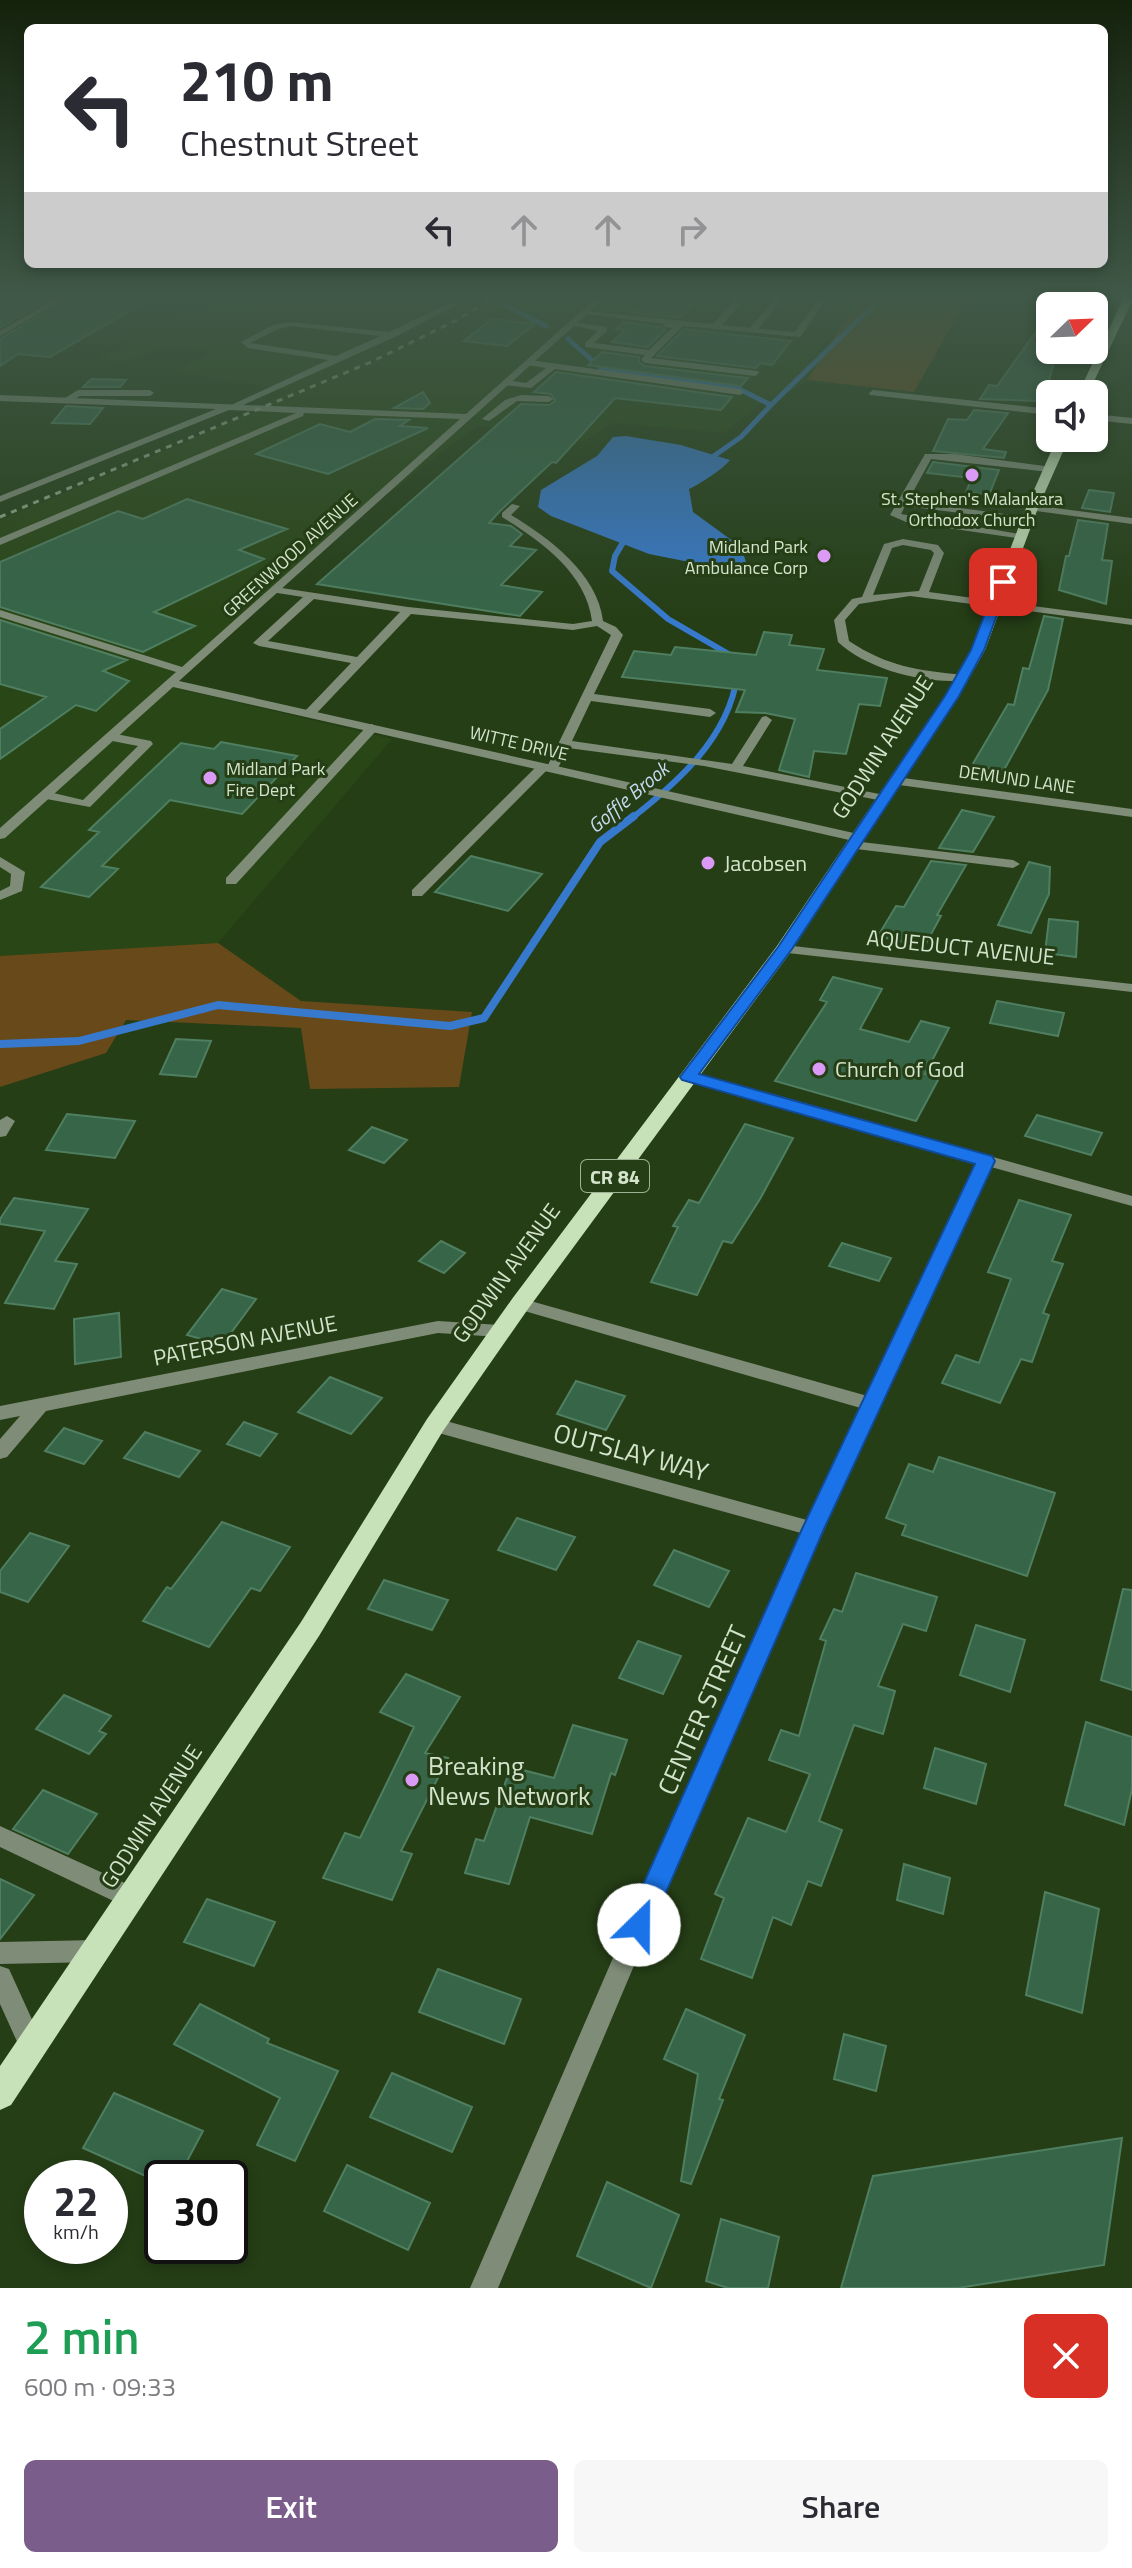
<!DOCTYPE html>
<html lang="en">
<head>
<meta charset="utf-8">
<style>
	:root { --surface:#fff; --page:#f7f7f7; --text:#2b2b33; --muted:#7c7c81; --accent:#7a5d8b }
	body { margin:0; font-family:"Titillium Web",sans-serif; background:var(--page); color:var(--text); height:100vh; display:flex; flex-direction:column; font-size:30px; white-space:nowrap }
	* { box-sizing:border-box; margin:0 }
	p { font-size:26px; color:var(--muted) }
	.icon { flex:none; width:44px; height:44px; fill:none; stroke:currentColor; stroke-width:2; stroke-linecap:round; stroke-linejoin:round }
	.map { position:relative; height:2288px; overflow:hidden }
	.details { display:flex; flex-direction:column; background:var(--surface); flex:1 }
	.details>* { flex:none }
	.guide { position:absolute; left:24px; top:24px; width:1084px; height:244px; border-radius:12px; box-shadow:0 4px 12px #0003; background:#fff; color:var(--text); overflow:hidden }
	.needle { width:52px; rotate:67deg }
	.buttons { position:absolute; left:1036px; top:292px; display:grid; gap:16px }
	.buttons a { display:grid; place-items:center; width:72px; height:72px; border-radius:12px; background:var(--surface); box-shadow:0 4px 12px #0003; font-size:40px }
	.speed { position:absolute; left:24px; top:2160px; display:flex; gap:16px; font-size:40px; font-weight:700; text-align:center }
	.speed>* { display:grid; place-content:center; width:104px; height:104px; border-radius:50%; background:var(--surface); box-shadow:0 4px 12px #0003; line-height:1 }
	.speed small { font-size:20px; font-weight:400 }
	.speed .limit { border:4px solid #111; border-radius:12px; background:#fff; color:#111 }
	.pin { position:absolute; display:grid; place-items:center; width:68px; height:68px; color:#fff; margin:-34px; border-radius:16px; box-shadow:0 4px 12px #0006 }
	.me { position:absolute; width:88px; margin:-44px; rotate:23deg; stroke-linejoin:round; filter:drop-shadow(0 0 6px #0008) }
	.turn { display:flex; align-items:center; gap:28px; height:168px; padding:0 24px; font-size:36px }
	.turn .icon { width:104px; height:104px; stroke-width:2.5 }
	.turn b { display:block; font-size:56px; line-height:68px }
	.lanes { display:flex; align-items:center; height:76px; padding:0 24px; background:#0003; justify-content:center; gap:40px; direction:ltr }
	.lanes .off { opacity:.35 }
	.round { display:grid; place-items:center; flex:none; width:84px; height:84px; border-radius:12px; background:var(--page) }
	.head { display:flex; align-items:center; justify-content:space-between; height:136px; padding:0 24px }
	h1 { font-size:48px; font-weight:600; line-height:60px; color:#1e9e55 }
	.action { display:flex; gap:16px; margin-top:auto; padding:16px 24px }
	.action a { flex:1; height:92px; border-radius:12px; background:var(--accent); color:#fff; font-size:32px; font-weight:600; line-height:92px; text-align:center }
	.action a+a { background:var(--page); color:var(--text) }
	.map>svg:first-child { display:block }
</style>
</head>
<body>
<div class="map">
<svg width="1132" height="2288" viewBox="0 0 1132 2288">
	<rect width="100%" height="100%" fill="#253e16"/>
	<!-- built -->
	<path fill="#294616" d="M246 297H854L805 371 807 380 791 391 759 405 724 433 612 423 585 442 477 426 381 499 171 687 392 739 218 943 0 956V520L186 442 291 391 172 371 212 352 168 347 123 362 97 358 129 345 115 335Z"/>
	<!-- green -->
	<path fill="#684a1a" d="M860 297H968L914 392 807 380Z
		M218 943 301 1001 472 1012 459 1087 310 1089 301 1028 126 1020 106 1053 0 1087V956Z"/>
	<!-- water -->
	<path fill="#377acd" d="M626 436 681 445 730 460C723 469 700 484 689 489L693 512 741 547 750 574 649 554 551 516 538 507 541 490 597 456 613 437Z"/>
	<g fill="none" stroke-linecap="round" stroke-linejoin="round">
		<!-- stream-far2 -->
		<path stroke="#377acd" stroke-width="5" d="M489 297 546 326
			M568 339 602 369 735 387 771 405 741 437 708 460
			M771 405 882 297"/>
		<!-- stream-far1 -->
		<path stroke="#377acd" stroke-width="6" d="M628 534 615 556 612 571 668 619 732 656
			M632 818C678 782 728 738 737 677"/>
		<!-- stream -->
		<path stroke="#377acd" stroke-width="8" d="M0 1044 79 1041 218 1005 450 1026 484 1018 600 842 634 816"/>
	</g>
	<!-- building -->
	<path fill="#366548" stroke="#4f7e60" stroke-width="2" d="M11 297H51L0 328V300L11 301Z
		M71 297H154L50 357 18 354 0 366V339Z
		M647 299 693 304 679 318 632 313Z
		M1050 312V332L1037 331 1033 341 1036 345 1057 350 1047 388 1038 401 980 399 989 385 997 386Z
		M492 319 535 324 507 346 464 341Z
		M623 322 661 327 665 330 648 347 612 342 625 330 616 329Z
		M684 329 791 341 772 365 760 363 756 368 657 356Z
		M602 352 639 357V362L645 366 748 378 741 386 588 365Z
		M556 372 732 397 721 410 615 398 556 463 552 462 500 511 489 523 511 526 522 534 510 546 536 550 501 585 542 592 520 616 317 584 521 404 549 405 555 401 551 394 534 392Z
		M91 379 126 380 120 387H83Z
		M423 392 430 403 423 409 394 408Z
		M66 406 103 408 90 424 52 423Z
		M974 410 1008 413 983 449 1006 452 1004 458 933 451 948 419 967 420Z
		M375 419 409 420 400 426 428 428 328 474 256 454 320 424 350 432Z
		M933 462 999 470 989 495 966 492 972 478 927 473Z
		M1089 490 1114 493 1110 512 1082 508Z
		M187 499 287 529 239 550 264 559 154 612 195 626 143 652 0 607V562L118 511 143 519Z
		M1078 520 1108 524 1102 560 1112 561 1106 604 1059 590 1066 556H1069Z
		M1044 616 1063 619 1048 690 1004 770 971 767 1008 704 1014 705 1023 668 1029 669Z
		M0 620 127 660 103 671 129 681 96 711 76 705 0 759V729L46 697 0 684Z
		M764 632 792 635 789 645 824 649 817 670 887 678 880 706 859 704 846 754 814 751 809 777 779 770 795 719 765 713 736 712 745 690 622 677 634 651 671 655 675 647 756 655Z
		M221 742 297 756 242 814 170 800 102 866 118 869 89 897 41 887 99 832 89 830 181 743 214 749Z
		M962 810 994 817 973 852 939 848Z
		M471 856 542 874 508 911 435 892Z
		M931 861 966 865 937 915 941 916 924 947 878 936 896 906 904 907Z
		M1029 862 1050 867 1049 894 1031 933 998 925Z
		M1049 919 1078 922 1076 957 1045 953Z
		M833 977 882 989 860 1029 909 1042 921 1021 949 1028 925 1074 939 1078 916 1121 775 1081 827 1002 820 1000Z
		M997 1001 1064 1013 1058 1036 990 1023Z
		M176 1039 211 1041 196 1077 160 1074Z
		M67 1114 135 1121 115 1158 46 1150Z
		M1037 1115 1102 1133 1091 1155 1025 1136Z
		M745 1124 793 1138 760 1199 732 1243 723 1241 697 1295 651 1282 678 1227 673 1226 689 1200 699 1203Z
		M372 1127 407 1140 384 1163 349 1150Z
		M14 1198 88 1209 55 1261 77 1264 54 1309 5 1303 45 1231 0 1224V1219Z
		M1019 1200 1071 1215 1052 1261 1063 1264 1043 1313 1049 1315 1032 1362 1021 1359 1000 1403 942 1383 956 1355 979 1363 1011 1279 988 1272Z
		M441 1241 465 1253 444 1273 419 1261Z
		M842 1243 891 1258 879 1281 829 1266Z
		M222 1289 256 1299 222 1345 187 1335Z
		M119 1313 121 1357 75 1364 74 1319Z
		M330 1377 382 1398 351 1434 298 1412Z
		M576 1381 625 1396 606 1430 557 1414Z
		M244 1422 277 1434 260 1456 227 1444Z
		M64 1428 102 1441 84 1464 45 1451Z
		M145 1432 200 1451 179 1477 124 1458Z
		M939 1457 1055 1493 1027 1576 902 1535 906 1525 886 1518 909 1464 933 1472Z
		M517 1518 575 1537 556 1570 498 1550Z
		M222 1522 290 1547 260 1591 251 1588 209 1647 143 1621 167 1587 171 1589Z
		M30 1533 69 1546 28 1602 0 1592V1571Z
		M674 1550 729 1571 709 1607 654 1585Z
		M856 1573 937 1597 926 1631 903 1624 878 1686 895 1691 883 1734 854 1725 819 1821 842 1830 821 1886 808 1881 791 1925 773 1917 752 1978 701 1959 724 1898 715 1894 748 1818 786 1832 810 1774 769 1760 781 1730 799 1736 826 1641 820 1639 834 1609 842 1612Z
		M384 1580 448 1600 432 1630 368 1609Z
		M1123 1589 1132 1590V1690L1101 1680Z
		M976 1625 1025 1640 1010 1692 960 1675Z
		M638 1641 681 1656 663 1694 619 1678Z
		M406 1674 460 1697 425 1753 448 1758 401 1851 412 1854 392 1900 323 1878 345 1833 360 1838 414 1727 380 1712Z
		M64 1695 111 1716 99 1731 106 1734 89 1754 36 1729Z
		M1086 1722 1132 1737V1789L1124 1825 1065 1805Z
		M573 1725 627 1740 615 1775 611 1773 592 1834 530 1817 509 1884 465 1873 476 1839 484 1841 511 1767 554 1778Z
		M935 1748 986 1764 976 1804 924 1788Z
		M43 1790 97 1814 68 1854 13 1829Z
		M904 1864 950 1878 943 1914 897 1900Z
		M0 1879 34 1895 0 1939Z
		M1045 1892 1099 1909 1082 2013 1026 1995Z
		M207 1899 275 1922 254 1966 184 1942Z
		M438 1969 521 1999 504 2044 419 2012Z
		M200 2004 269 2039 267 2043 338 2071 295 2161 257 2145 280 2098 174 2044Z
		M686 2009 745 2035 719 2099 723 2100 691 2184 681 2181 698 2074 664 2059Z
		M844 2034 886 2046 876 2091 834 2079Z
		M392 2073 472 2107 452 2152 370 2117Z
		M114 2093 203 2131 178 2178H150L83 2148Z
		M1122 2138 1104 2265 958 2288H841L873 2176Z
		M347 2165 430 2203 408 2250 324 2211Z
		M607 2182 679 2215 651 2288 577 2256Z
		M721 2219 779 2237 768 2288H728L706 2281Z"/>
	<g fill="none" stroke-linecap="round" stroke-linejoin="round">
		<!-- service -->
		<path fill="#7f8c78" fill-rule="evenodd" d="M454 297H462L464 301 395 337 234 409 227 407 328 360 248 348 241 342 273 325 291 322 389 332 456 300ZM291 326 380 336 336 356 250 343 278 329Z
			M738 297H747L722 325 750 328 776 297H785L758 329 795 332 820 297H828L800 337 683 326 651 358 758 371 759 373 755 376 645 363 641 360 645 355 585 347V343L598 331 567 324 571 322 607 327V331L594 343 649 350 672 328 664 327V324L580 313 584 311 713 324Z
			M1039 334 1050 335V343L1036 342Z
			M1094 340 1111 343 1107 345 1094 344Z
			M530 360 740 389 744 392 740 395 555 369 531 388 504 385 503 383 507 380 526 383 546 368 527 365V361Z
			M78 390H150L154 393 150 396H80L66 403 62 400Z
			M521 395 549 396 553 399 549 402 517 401 489 421 482 419 505 400Z
			M925 454H955L1052 467 1054 469 1049 472 931 459 908 501 1027 517 1031 518V522L905 506 901 514 1020 534 1024 535V539L906 522 890 515Z
			M512 504 520 506 511 515C548 537 598 574 603 621L616 627 623 635 594 694 710 709 716 713 710 717 591 701 572 741 732 764 762 717 766 716 772 720 743 766 884 795 890 799 888 802 704 766 568 748 556 772 547 770 422 896H412V890L539 764 548 765 611 635 597 626 573 630 411 614 313 717H305V711L351 663 259 646 253 643 303 597 271 592 270 590 275 587 408 607 573 624 592 621C586 572 539 540 502 517V513ZM314 599 400 612 357 657 268 641Z
			M903 539 938 545 944 553 929 592 995 601 1000 604 995 607 910 596 859 604 845 620 849 641C888 667 918 670 963 675L969 678 967 680C927 685 868 670 838 642L834 620 852 599 862 597 884 544ZM903 545 931 550 934 553 919 591 873 595 892 548Z
			M372 724 378 728 376 731 236 884H226V878L368 725Z
			M111 733 151 741 153 744 90 807 41 798V792L45 791 83 800 138 746 107 740V734Z
			M853 841 1013 860 1020 864 1013 868 848 848 846 845Z
			M0 857 25 872 22 891 0 900V891L10 886 11 874 0 867Z
			M520 1298 871 1397 878 1399 880 1404 878 1409 871 1411 514 1308 511 1304 514 1300Z
			M0 1826 140 1890 144 1898 140 1906 132 1909 124 1906 0 1847Z
			M97 1940 105 1943 109 1951 105 1959 97 1962 0 1964V1942Z
			M0 1966 9 1969 45 2048 42 2057 33 2060 24 2057 0 2004Z"/>
		<!-- minor -->
		<path fill="#7f8c78" fill-rule="evenodd" d="M58 297H68L0 336V331Z
			M597 297H606L179 681 858 834 865 838 863 841 858 842 173 687 5 838 0 839V828L176 672 0 617V610L182 667 460 419 304 413 303 416 0 545V538L296 413 229 410 0 502V496L216 409 0 401V395L466 414Z
			M873 390 1050 409V415L870 395 869 393Z
			M1094 414 1132 418V424L1094 420Z
			M1032 505 1132 518V524L1029 510 1027 508Z
			M995 601 1132 619V625L991 606 990 604Z
			M896 777 1132 809V817L892 784V778Z
			M784 945 1132 984V992L779 952 777 949 779 946Z
			M689 1072 1132 1196V1206L991 1167 823 1529 722 1757 498 2288H470L700 1757 801 1533 435 1432 428 1430 426 1425 428 1420 435 1418 807 1520 977 1163 684 1080 681 1077Z
			M7 1116 15 1121 6 1136 0 1137V1120Z
			M438 1321 500 1325 506 1327 509 1331 506 1335 500 1337 438 1333 46 1411 7 1457 0 1459V1439L20 1416 0 1420V1406Z"/>
		<!-- primary -->
		<path fill="#c7e1b9" fill-rule="evenodd" d="M1124 297H1132V301L1088 394H1078Z
			M1057 438H1069L1038 508 985 650 959 696 790 953 528 1309 443 1431 319 1636 11 2105 0 2110V2066L301 1622 427 1419 512 1299 777 946 945 696 971 650 1026 508Z"/>
		<!-- rail -->
		<path stroke="#92a688" stroke-width="3" stroke-dasharray="6 6" stroke-linecap="butt" d="M0 517 371 362 459 319 495 297"/>
	</g>
	<!-- sky -->
	<linearGradient id="sky" x2="0" y2="1"><stop stop-color="#14220c"/><stop offset="0.48" stop-color="#405847"/><stop offset="1" stop-color="#405847" stop-opacity="0"/></linearGradient>
	<rect width="1132" height="618" fill="url(#sky)"/>
	<!-- route -->
	<path fill="#1a73e8" stroke="#114b97" stroke-width="2" d="M1003 578 1009 582 984 650 959 696 792 949 699 1074 992 1156 995 1161 824 1529 648 1934 639 1937 629 1934 625 1925 802 1529 975 1164 682 1080 680 1077 778 947 945 696 971 650 997 582Z"/>
	<!-- markers -->
	<g fill="#da9af6" stroke="#253e16" stroke-width="3">
		<circle cx="972" cy="475" r="8"/>
		<circle cx="824" cy="556" r="8"/>
		<circle cx="210" cy="778" r="8"/>
		<circle cx="708" cy="863" r="8"/>
		<circle cx="819" cy="1069" r="8"/>
		<circle cx="412" cy="1780" r="8"/>
	</g>
	<g text-anchor="middle" dominant-baseline="central" stroke-width="6" stroke-linejoin="round" paint-order="stroke">
		<!-- far-poi labels -->
		<g font-size="18" fill="#d4e4cc" stroke="#253e16">
			<text x="972" y="498">St. Stephen's Malankara<tspan x="972" dy="21">Orthodox Church</tspan></text>
			<text x="808" y="546" text-anchor="end">Midland Park<tspan x="808" dy="21">Ambulance Corp</tspan></text>
			<text x="226" y="768" text-anchor="start">Midland Park<tspan x="226" dy="21">Fire Dept</tspan></text>
		</g>
		<!-- far-street labels -->
		<g font-size="18" fill="#d4e4cc" stroke="#253e16">
			<text transform="translate(290 555) rotate(-42)">GREENWOOD AVENUE</text>
			<text transform="translate(519 743) rotate(13)">WITTE DRIVE</text>
			<text transform="translate(1017 779) rotate(8)">DEMUND LANE</text>
		</g>
		<!-- far-water labels -->
		<g font-size="20" font-style="italic" fill="#c9daf0" stroke="#253e16">
			<text transform="translate(628 797) rotate(-40)">Goffle Brook</text>
		</g>
		<!-- shield labels -->
		<rect fill="#253e16" stroke="#a0b295" stroke-width="2" x="581" y="1160" width="68" height="32" rx="6"/>
		<g font-size="20" font-weight="bold" fill="#d4e4cc">
			<text x="615" y="1176">CR 84</text>
		</g>
		<!-- street labels -->
		<g font-size="22" fill="#d4e4cc" stroke="#253e16">
			<text transform="translate(882 747) rotate(-57)">GODWIN AVENUE</text>
			<text transform="translate(961 947) rotate(6)">AQUEDUCT AVENUE</text>
			<text transform="translate(506 1273) rotate(-54)">GODWIN AVENUE</text>
			<text transform="translate(245 1340) rotate(-11)">PATERSON AVENUE</text>
			<text transform="translate(151 1816) rotate(-57)">GODWIN AVENUE</text>
		</g>
		<!-- poi labels -->
		<g font-size="22" fill="#d4e4cc" stroke="#253e16" text-anchor="start">
			<text x="724" y="863">Jacobsen</text>
			<text x="835" y="1069">Church of God</text>
		</g>
		<!-- near-street labels -->
		<g font-size="26" fill="#d4e4cc" stroke="#253e16">
			<text transform="translate(631 1452) rotate(15)">OUTSLAY WAY</text>
			<text transform="translate(702 1710) rotate(-66)">CENTER STREET</text>
		</g>
		<!-- near-poi labels -->
		<g font-size="26" fill="#d4e4cc" stroke="#253e16" text-anchor="start">
			<text x="428" y="1765">Breaking<tspan x="428" dy="30">News Network</tspan></text>
		</g>
	</g>
</svg>
<div class="buttons">
<a><svg class="needle" viewBox="-14 -14 28 28"><path d="M0-13l5 13h-10z" fill="#e53935"/><path d="M0 13l5-13h-10z" fill="#7c7c81"/></svg></a>
<a><svg class="icon" aria-label="sound" viewBox="0 0 24 24"><path d="M4 9h4l5-4v14l-5-4H4zM17 9q2 3 0 6"/></svg></a>
</div>
<div class="speed"><div>22<small>km/h</small></div><div class="limit">30</div></div>
<div class="pin" style="left:1003px;top:582px;background:#d93025"><svg class="icon" aria-label="arrive" viewBox="0 0 24 24"><path d="M6 21V4h12l-3 4 3 4H6"/></svg></div>
<svg class="me" style="left:639px;top:1925px" viewBox="-20 -20 40 40"><circle r="19" fill="#fff"/><path d="M0-13L10 11 0 6-10 11z" fill="#1a73e8"/></svg>
<div class="guide">
<div class="turn"><svg class="icon" aria-label="left" viewBox="0 0 24 24"><path d="M17 20v-9H6M10 6l-5 5 5 5"/></svg><div><b>210 m</b>Chestnut Street</div></div>
<div class="lanes"><svg class="icon" aria-label="left" viewBox="0 0 24 24"><path d="M17 20v-9H6M10 6l-5 5 5 5"/></svg><svg class="icon off" aria-label="ahead" viewBox="0 0 24 24"><path d="M12 20V5M6 11l6-6 6 6"/></svg><svg class="icon off" aria-label="ahead" viewBox="0 0 24 24"><path d="M12 20V5M6 11l6-6 6 6"/></svg><svg class="icon off" aria-label="right" viewBox="0 0 24 24"><path d="M7 20v-9h11M14 6l5 5-5 5"/></svg></div>
</div>
</div>
<section class="details">
<div class="head"><div><h1>2 min</h1><p>600 m · 09:33</p></div><a class="round" style="background:#d93025;color:#fff"><svg class="icon" aria-label="close" viewBox="0 0 24 24"><path d="M6 6l12 12M18 6L6 18"/></svg></a></div>
<div class="action"><a>Exit</a><a>Share</a></div>
</section>
</body>
</html>
